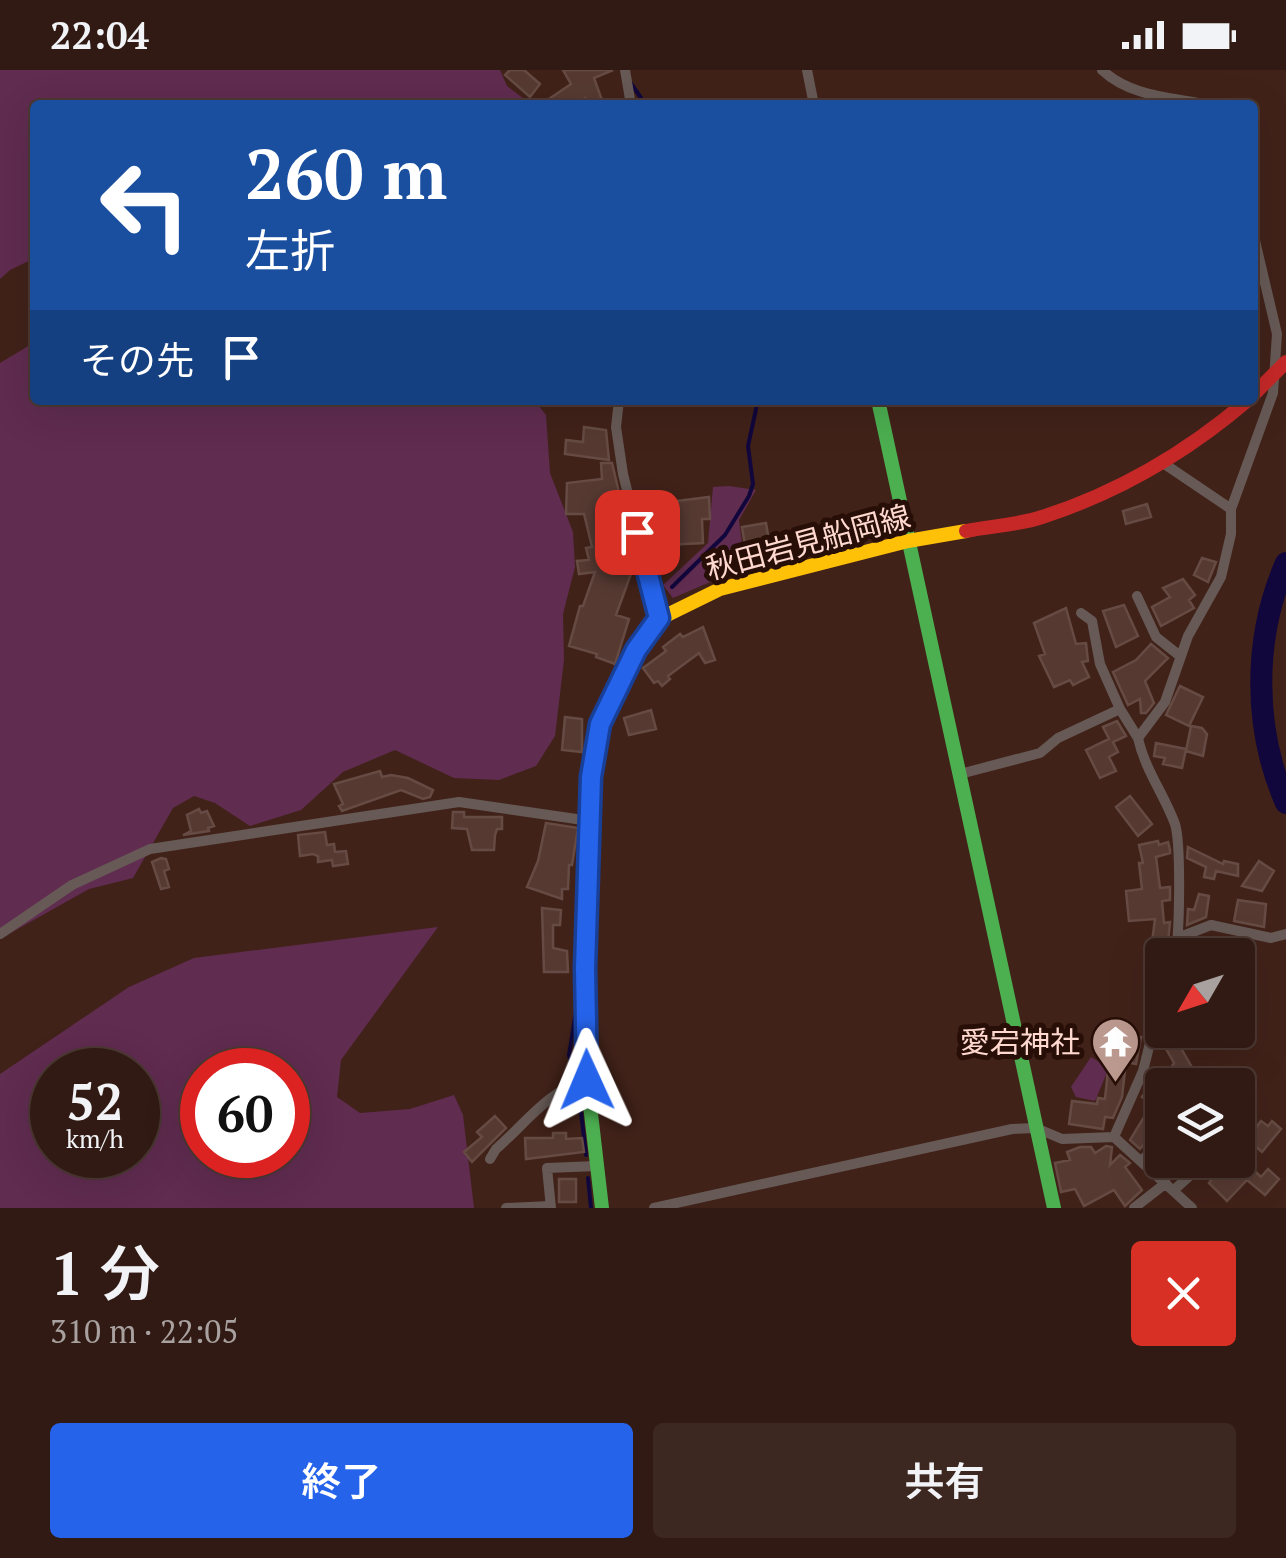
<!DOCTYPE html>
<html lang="ja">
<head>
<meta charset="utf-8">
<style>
	:root { --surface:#311a13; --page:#3d2721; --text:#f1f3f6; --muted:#a8a1a0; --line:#4c3833; --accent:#2563eb }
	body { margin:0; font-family:"PT Serif","Noto Sans JP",serif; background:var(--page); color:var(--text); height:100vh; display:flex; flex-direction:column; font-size:38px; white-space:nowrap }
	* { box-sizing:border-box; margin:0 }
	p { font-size:32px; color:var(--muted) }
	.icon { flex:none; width:55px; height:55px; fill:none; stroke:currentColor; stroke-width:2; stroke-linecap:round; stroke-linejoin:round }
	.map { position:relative; height:1138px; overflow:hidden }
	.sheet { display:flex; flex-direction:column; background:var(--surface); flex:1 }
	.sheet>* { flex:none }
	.guide { position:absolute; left:30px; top:30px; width:1228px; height:305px; border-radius:10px; box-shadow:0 10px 40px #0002,0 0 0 2px var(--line); background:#1a4fa0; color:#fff; overflow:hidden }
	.needle { width:65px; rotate:231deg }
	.fabs { position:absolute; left:1145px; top:868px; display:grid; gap:20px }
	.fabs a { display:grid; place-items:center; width:110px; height:110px; border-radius:10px; background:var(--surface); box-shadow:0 10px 40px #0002,0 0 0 2px var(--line); font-size:50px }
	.speed { position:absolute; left:30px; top:978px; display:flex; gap:20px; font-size:50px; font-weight:700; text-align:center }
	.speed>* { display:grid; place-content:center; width:130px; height:130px; border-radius:50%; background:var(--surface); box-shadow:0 10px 40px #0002,0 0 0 2px var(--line); line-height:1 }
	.speed small { font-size:25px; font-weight:400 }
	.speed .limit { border:15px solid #d22; background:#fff; color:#111 }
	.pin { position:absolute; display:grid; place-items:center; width:85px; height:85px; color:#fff; margin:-42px; border-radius:20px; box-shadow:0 5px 15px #0006 }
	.me { position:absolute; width:110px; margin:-55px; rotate:359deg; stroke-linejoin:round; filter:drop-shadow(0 0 8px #0008) }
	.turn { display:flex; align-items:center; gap:35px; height:210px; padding:0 50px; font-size:45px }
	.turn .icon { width:130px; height:130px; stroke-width:2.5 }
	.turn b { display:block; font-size:70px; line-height:85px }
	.then { display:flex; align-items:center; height:95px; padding:0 50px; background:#0003; gap:20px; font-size:38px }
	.round { display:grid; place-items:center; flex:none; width:105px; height:105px; border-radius:10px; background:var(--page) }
	.headline { display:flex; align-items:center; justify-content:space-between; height:170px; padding:0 50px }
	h1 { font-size:60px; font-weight:600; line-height:75px }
	.primary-button { display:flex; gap:20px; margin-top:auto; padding:20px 50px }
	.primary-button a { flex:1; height:115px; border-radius:10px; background:var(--accent); color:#fff; font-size:40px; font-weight:600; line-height:115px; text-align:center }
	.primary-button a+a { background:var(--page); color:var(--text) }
	.status { display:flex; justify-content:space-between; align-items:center; height:70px; padding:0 50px; background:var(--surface); direction:ltr }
	.status svg { height:28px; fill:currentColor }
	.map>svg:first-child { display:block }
</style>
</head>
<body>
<div class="status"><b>22:04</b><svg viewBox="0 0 49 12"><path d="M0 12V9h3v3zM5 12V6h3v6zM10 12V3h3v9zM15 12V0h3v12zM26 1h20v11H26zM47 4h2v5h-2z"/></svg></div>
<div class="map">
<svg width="1286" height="1138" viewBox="0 0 1286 1138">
	<rect width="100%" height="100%" fill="#412219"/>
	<!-- green -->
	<path fill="#602c50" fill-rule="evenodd" d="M0 0H500L507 16 532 35H35V188L10 200 0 209Z
		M35 272V330H534L546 345 550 403 573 462 575 497 563 544 564 590 555 666 536 696 499 710 454 708 395 680 343 702 301 740 250 756 215 733 194 726 173 738 133 808 89 819 0 869V293Z
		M729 416 756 420 739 450 745 497 673 528 663 515 708 473 713 417Z
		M438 857 341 990 337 1027 360 1043 410 1039 454 1025 463 1045 474 1138H0V1004L129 917 194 888ZM52 1000H138V1085H52ZM202 1000H288V1085H202Z
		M1091 987 1109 998 1095 1031 1076 1027 1071 1017Z"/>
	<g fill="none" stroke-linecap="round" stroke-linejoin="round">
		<!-- stream -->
		<path stroke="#11073c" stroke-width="4" d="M630 12 646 35
			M672 517 725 465 749 426 753 414 748 376 758 330
			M575 1007 569 985 578 928
			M578 1017 586 1085
			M588 1108 591 1138"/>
		<!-- river -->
		<path stroke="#11073c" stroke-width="22" d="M1286 493C1253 568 1253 658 1286 733"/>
	</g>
	<!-- building -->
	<path fill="#563a32" stroke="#654b43" stroke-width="2.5" d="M510 0H524L540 14 530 27 505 5Z
		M563 0H613L594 8 603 33 586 35 585 28 574 35H540L571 14Z
		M584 357 606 360 609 390 565 384 566 370 583 372Z
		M601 393H612L623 439 606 443 617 491 635 488 637 500 632 501 616 545 629 549 615 594 596 587 597 584 569 576 580 536H583L595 502 579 504 577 491 589 490 586 478 592 477 584 444H566L567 413 602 409Z
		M709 427 710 449H702L703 473 650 476 645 455 669 456 668 432Z
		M1147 434 1151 447 1126 454 1123 441Z
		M766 453 769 471 745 476 742 457Z
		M1202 488 1216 492 1208 512 1194 505Z
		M1183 509 1195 525 1189 530 1194 538 1161 556 1152 537 1170 527 1163 518Z
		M1124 535 1138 566 1116 577 1103 541Z
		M1066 538 1076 574 1086 573 1088 591 1082 592 1089 607 1073 615 1070 610 1054 617 1039 586 1045 584 1034 553Z
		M703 557 715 590 705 593 699 583 668 606 670 609 662 616 658 611 654 613 643 598 666 581 663 577 680 564 683 567Z
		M1151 574 1168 588 1145 611 1154 633 1146 643H1141L1140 629 1128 635 1113 602 1136 590Z
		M1180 616 1203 627 1189 656 1166 645Z
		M651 640 656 659 629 665 624 648Z
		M565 647 582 649V682L562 680Z
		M1117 651 1126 666 1113 672 1118 682 1109 687 1116 701 1100 708 1086 680 1109 669 1103 657Z
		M1191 656 1202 658 1207 664 1203 686 1186 681Z
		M1156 673 1186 679 1182 698 1163 694 1165 688 1154 686Z
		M380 701 382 707 391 705 408 708 433 720 430 727 423 729 401 720 342 741 339 736 343 734 334 714Z
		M1130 726 1152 754 1138 766 1116 737Z
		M199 739 201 743 207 741 214 756 208 758 209 761 183 765 191 761 187 745Z
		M453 742H464V747H502V759H497L495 765 494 780H472L467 759 452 758Z
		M546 753 578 758 572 795H569L568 819H562V829L527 817 538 791Z
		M325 762 327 775 334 774 335 782 346 781 348 794 333 796 332 790 318 792V786L313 784 300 786 298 765Z
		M1158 771 1159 775 1168 772 1170 780V783L1156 787 1160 818 1170 817V830L1162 831 1164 853 1170 852 1167 882 1151 880 1155 849 1129 851 1126 821 1142 819 1139 793H1143L1139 775Z
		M1188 777 1223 794 1224 791 1238 794V806L1216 801 1214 809 1204 807 1206 797 1187 788Z
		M161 788 166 789 169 799 164 801 169 817 161 819 152 792Z
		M1259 791 1274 801 1262 821 1242 816Z
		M1199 824 1209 826 1206 847 1187 855 1188 839 1194 840Z
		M1238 830 1266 834 1264 857 1234 851Z
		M542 838 561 840 560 855H553V878L567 881 568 902H544Z
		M1111 957 1127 959 1126 965 1141 967 1136 994 1126 992 1122 1027 1113 1048 1105 1047 1103 1059 1069 1054 1072 1031 1097 1034 1098 1028 1105 1029 1109 990H1104Z
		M1161 970 1178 973 1194 1001 1185 1015H1162V1057L1156 1060 1140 1079 1130 1070 1152 1034 1142 1027 1162 1000V1013L1174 993Z
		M495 1046 506 1058 472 1092 464 1082 482 1067 477 1062Z
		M1261 1051 1268 1056 1272 1051 1281 1059 1262 1082 1247 1069Z
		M553 1063H566V1069L582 1068 584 1082 526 1089 525 1068H553Z
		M1106 1076 1112 1077 1110 1095 1120 1085 1130 1093 1125 1097 1142 1120 1125 1136 1114 1120 1084 1136 1075 1119 1061 1122 1055 1093 1070 1090 1067 1082 1080 1077H1091L1095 1083Z
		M1225 1090H1243L1261 1107 1268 1099 1279 1109 1265 1125 1247 1110 1227 1131 1209 1113Z
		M559 1109H576V1132H559Z"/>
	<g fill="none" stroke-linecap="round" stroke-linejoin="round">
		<!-- street -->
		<path stroke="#675a56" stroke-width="10" d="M625 0 631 35
			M807 0 814 35
			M1102 0C1131 27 1171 27 1209 35
			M619 330 616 357 623 404 659 549
			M1163 393 1231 439
			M1137 526 1156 567 1180 586
			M1120 639 1138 668
			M960 704 1040 683 1058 668 1120 639 1100 594 1092 551 1081 543
			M0 864 72 815 150 779 459 732 590 751
			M1180 867 1211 855 1271 868 1286 864
			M1175 885C1180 866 1181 773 1175 754 1164 724 1145 700 1138 668L1165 632 1188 566 1221 507 1231 464V439L1273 323 1277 264 1252 158
			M1114 1067 1143 1001 1162 925
			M490 1089 496 1079C524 1055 551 1018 587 1010
			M1143 1090 1162 1066
			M1174 1120 1207 1090
			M506 1138 550 1136
			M551 1138 547 1098 597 1096
			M654 1138 1012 1059 1036 1058 1062 1069 1114 1067 1192 1138
			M1134 1138 1166 1113"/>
		<!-- fast -->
		<path stroke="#4caf50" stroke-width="14" d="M878 330 1054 1138
			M602 1138 587 1009 585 898 591 707 600 654 636 580 659 549 667 545"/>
		<!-- slow -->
		<path stroke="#ffc107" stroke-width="14" d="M667 545 720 519 908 471 966 461"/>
		<!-- jam -->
		<path stroke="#c62828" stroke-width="14" d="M1252 326 1286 292
			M966 461C991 456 1018 455 1042 447 1120 422 1186 383 1248 330"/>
	</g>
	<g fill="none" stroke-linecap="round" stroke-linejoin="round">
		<defs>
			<path id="route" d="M587 1010 585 898 591 707 600 654 636 580 659 548 637 462"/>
		</defs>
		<!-- route casing -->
		<use href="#route" stroke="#184099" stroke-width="25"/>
		<!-- route -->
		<use href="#route" stroke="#2563eb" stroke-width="18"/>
	</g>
	<!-- icons -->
	<defs>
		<symbol id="temple-pin" viewBox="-11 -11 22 30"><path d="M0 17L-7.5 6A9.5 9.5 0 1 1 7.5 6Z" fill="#bc998f" stroke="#270e07"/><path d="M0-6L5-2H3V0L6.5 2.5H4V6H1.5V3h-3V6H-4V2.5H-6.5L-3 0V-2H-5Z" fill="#fff"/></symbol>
	</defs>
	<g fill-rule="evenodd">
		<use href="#temple-pin" x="1088" y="944" width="55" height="75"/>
	</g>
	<g text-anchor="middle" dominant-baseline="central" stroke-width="10" stroke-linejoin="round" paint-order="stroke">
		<!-- street labels -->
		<g font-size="30" fill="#ffd9cf" stroke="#270e07">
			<text transform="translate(808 472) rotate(-15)">秋田岩見船岡線</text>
		</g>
		<!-- poi labels -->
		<g font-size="30" fill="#ffd9cf" stroke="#270e07" text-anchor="end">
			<text x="1080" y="972">愛宕神社</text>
		</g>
	</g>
</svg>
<div class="fabs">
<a><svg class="needle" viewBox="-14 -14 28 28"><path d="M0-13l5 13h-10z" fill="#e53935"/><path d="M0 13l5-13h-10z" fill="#a8a1a0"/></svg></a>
<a><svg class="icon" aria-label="layers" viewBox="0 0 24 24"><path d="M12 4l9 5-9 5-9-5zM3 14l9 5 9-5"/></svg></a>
</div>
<div class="speed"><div>52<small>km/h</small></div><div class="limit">60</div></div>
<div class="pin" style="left:637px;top:462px;background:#d93025"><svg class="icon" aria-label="arrive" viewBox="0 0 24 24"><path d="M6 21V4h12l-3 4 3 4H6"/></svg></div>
<svg class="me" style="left:587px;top:1010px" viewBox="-20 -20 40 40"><path d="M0-17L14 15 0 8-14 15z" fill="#2563eb" stroke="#fff" stroke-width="4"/></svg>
<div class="guide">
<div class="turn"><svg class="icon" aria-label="left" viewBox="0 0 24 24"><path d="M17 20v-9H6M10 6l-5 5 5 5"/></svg><div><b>260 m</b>左折</div></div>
<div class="then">その先<svg class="icon" aria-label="arrive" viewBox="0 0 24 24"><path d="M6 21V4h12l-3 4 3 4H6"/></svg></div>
</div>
</div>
<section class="sheet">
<div class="headline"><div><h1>1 分</h1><p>310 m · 22:05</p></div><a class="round" style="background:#d93025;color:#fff"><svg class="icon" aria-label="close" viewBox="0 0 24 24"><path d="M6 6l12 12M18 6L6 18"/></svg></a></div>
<div class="primary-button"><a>終了</a><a>共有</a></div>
</section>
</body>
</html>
